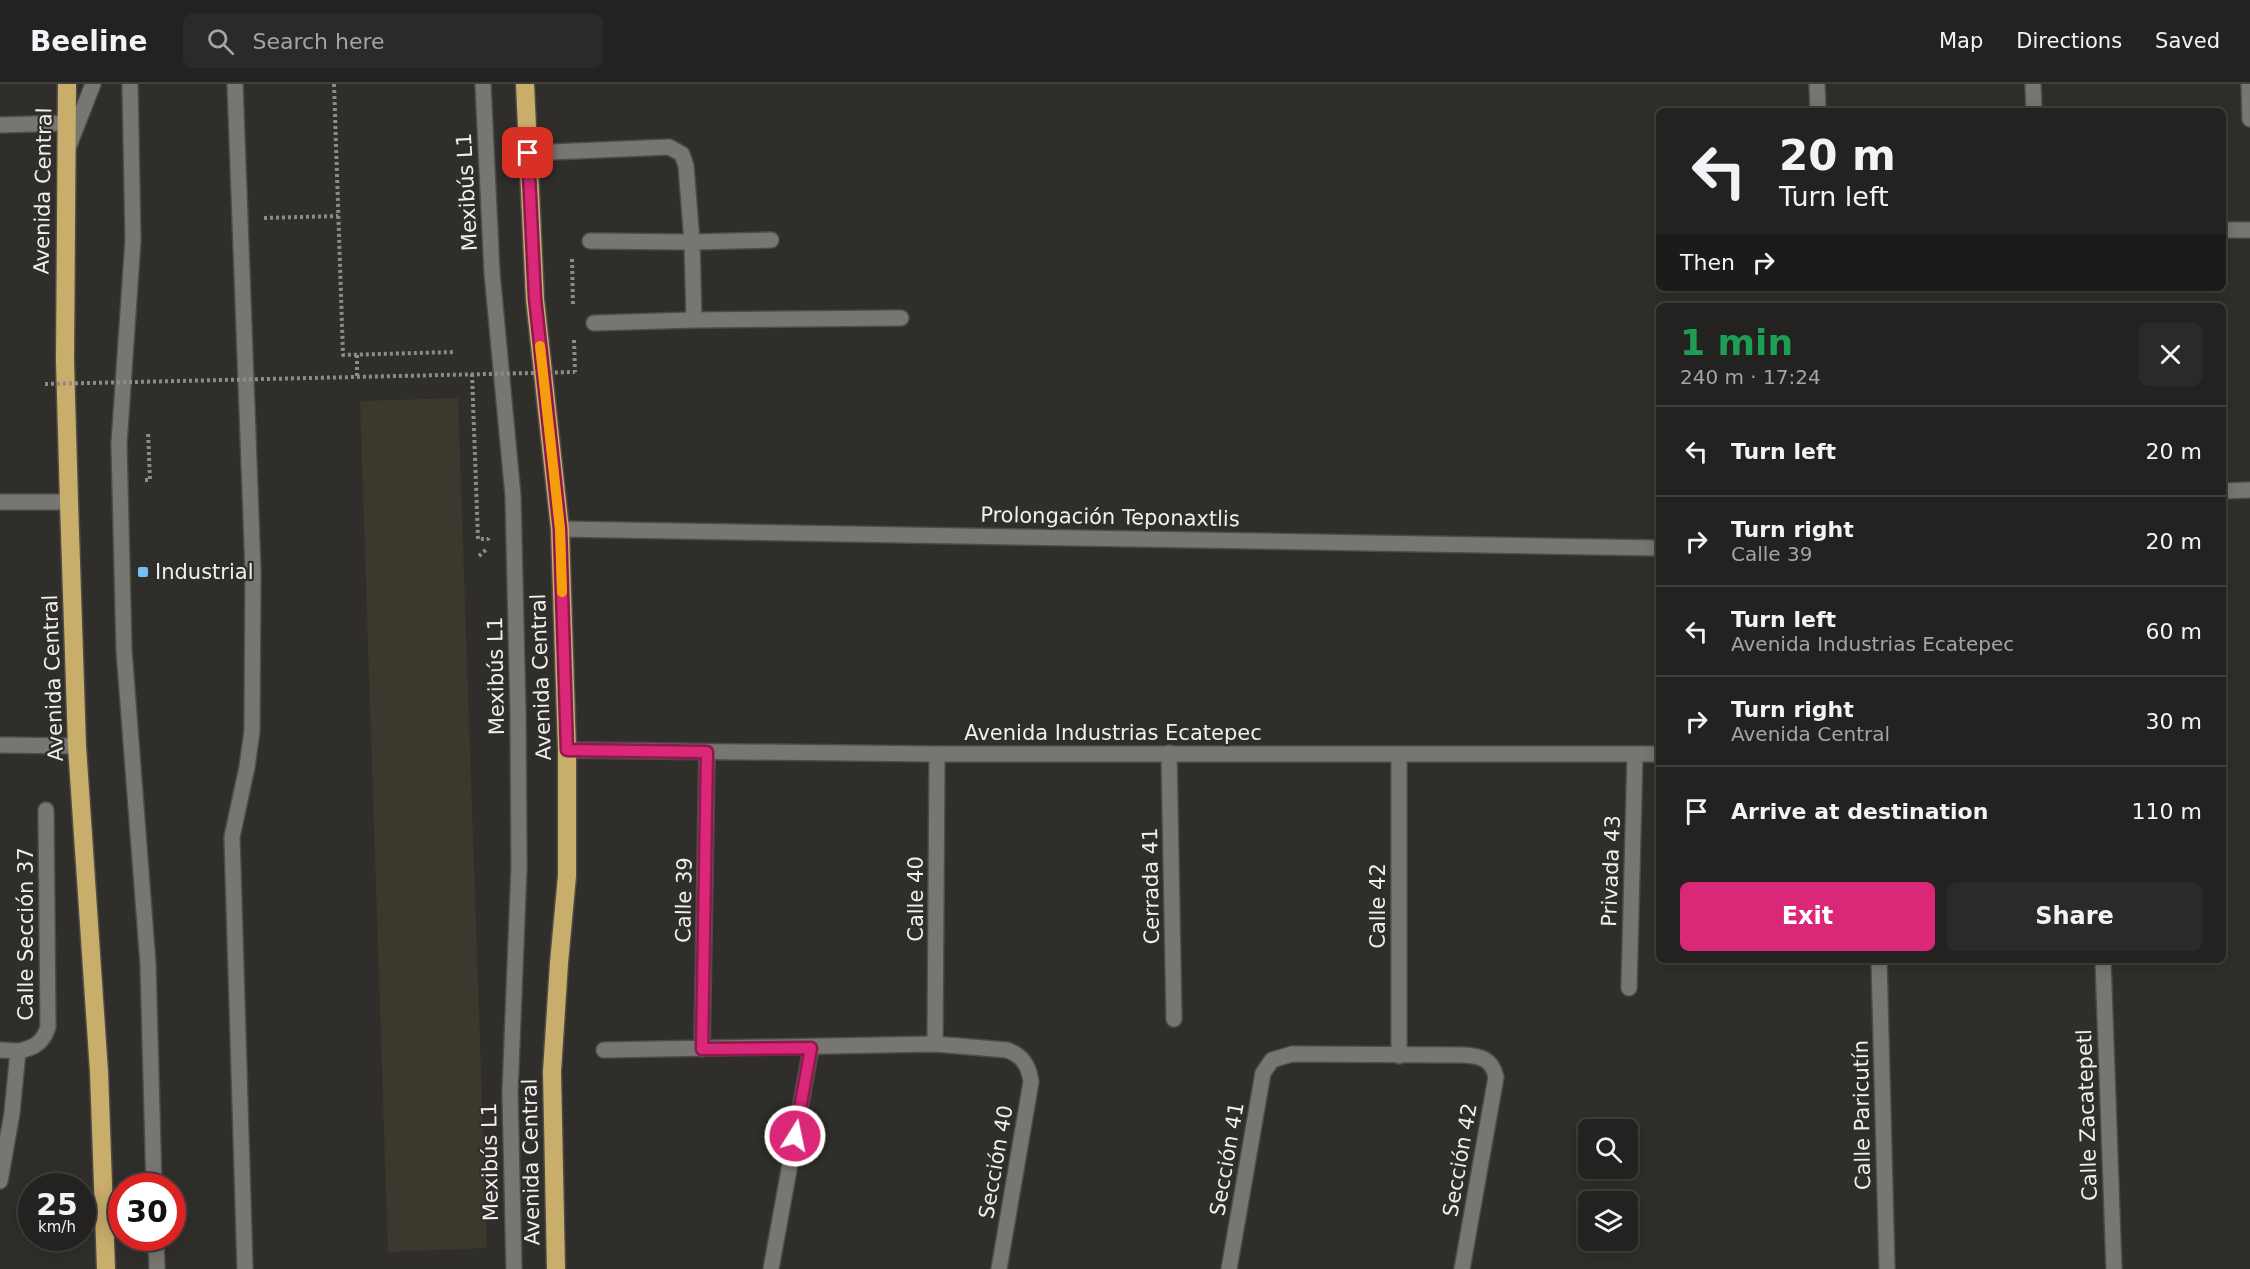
<!DOCTYPE html>
<html lang="en">
<head>
<meta charset="utf-8">
<style>
	:root { --surface:#242220; --page:#2c2a29; --text:#f1f3f6; --muted:#a3a4a5; --line:#413f3e; --accent:#db2777 }
	body { margin:0; font-family:"DejaVu Sans",sans-serif; background:var(--page); color:var(--text); height:100vh; display:flex; flex-direction:column; font-size:22px; white-space:nowrap }
	* { box-sizing:border-box; margin:0 }
	p { font-size:20px; color:var(--muted) }
	.icon { flex:none; width:33px; height:33px; fill:none; stroke:currentColor; stroke-width:2; stroke-linecap:round; stroke-linejoin:round }
	.map { position:relative; flex:1; overflow:hidden }
	.sheet { position:absolute; left:1656px; top:219px; width:570px; height:660px; display:flex; flex-direction:column; background:var(--surface); border-radius:9px; box-shadow:0 3px 15px #0003,0 0 0 2px var(--line) }
	.sheet>* { flex:none }
	.top-card { position:absolute; left:1656px; top:24px; width:570px; height:183px; border-radius:9px; box-shadow:0 3px 15px #0003,0 0 0 2px var(--line); background:#242220; color:var(--text); overflow:hidden }
	.tools { position:absolute; left:1578px; top:1035px; display:grid; gap:12px }
	.tools a { display:grid; place-items:center; width:60px; height:60px; border-radius:9px; background:var(--surface); box-shadow:0 3px 15px #0003,0 0 0 2px var(--line); font-size:30px }
	.speed { position:absolute; left:18px; top:1089px; display:flex; gap:12px; font-size:30px; font-weight:700; text-align:center }
	.speed>* { display:grid; place-content:center; width:78px; height:78px; border-radius:50%; background:var(--surface); box-shadow:0 3px 15px #0003,0 0 0 2px var(--line); line-height:1 }
	.speed small { font-size:15px; font-weight:400 }
	.speed .limit { border:9px solid #d22; background:#fff; color:#111 }
	.pin { position:absolute; display:grid; place-items:center; width:51px; height:51px; color:#fff; margin:-26px; border-radius:12px; box-shadow:0 3px 9px #0006 }
	.me { position:absolute; width:66px; margin:-33px; rotate:10deg; stroke-linejoin:round; filter:drop-shadow(0 0 4px #0008) }
	.turn { display:flex; align-items:center; gap:21px; height:126px; padding:0 24px; font-size:27px }
	.turn .icon { width:78px; height:78px; stroke-width:2.5 }
	.turn b { display:block; font-size:42px; line-height:51px }
	.then { display:flex; align-items:center; height:57px; padding:0 24px; background:#0003; gap:12px; font-size:22px }
	.round { display:grid; place-items:center; flex:none; width:63px; height:63px; border-radius:9px; background:var(--page) }
	.summary { display:flex; align-items:center; justify-content:space-between; height:102px; padding:0 24px }
	h1 { font-size:36px; font-weight:700; line-height:45px; color:#1e9e55 }
	.action { display:flex; gap:12px; margin-top:auto; padding:12px 24px }
	.action a { flex:1; height:69px; border-radius:9px; background:var(--accent); color:#fff; font-size:24px; font-weight:700; line-height:69px; text-align:center }
	.action a+a { background:var(--page); color:var(--text) }
	ul { padding:0; list-style:none }
	li { display:flex; align-items:center; gap:18px; height:90px; padding:0 24px; border-top:2px solid var(--line) }
	li div { flex:1 }
	li b { display:block; font-size:22px }
	li em { font-style:normal }
	header { display:flex; align-items:center; gap:36px; box-sizing:border-box; height:84px; padding:0 30px; background:var(--surface); border-bottom:2px solid var(--line) }
	header strong { font-size:28px }
	nav { display:flex; gap:33px; margin-inline-start:auto; font-size:21px }
	.search { width:420px; height:54px; background:var(--page); display:flex; align-items:center; gap:15px; box-sizing:border-box; padding:0 21px; border-radius:9px; color:var(--muted); font-size:22px }
	.map>svg:first-child { display:block }
</style>
</head>
<body>
<header>
<strong>Beeline</strong>
<div class="search"><svg class="icon" aria-label="search" viewBox="0 0 24 24"><circle cx="10" cy="10" r="6"/><path d="M15 15l6 6"/></svg>Search here</div>
<nav><a>Map</a><a>Directions</a><a>Saved</a></nav>
</header>
<div class="map">
<svg width="2250" height="1185" viewBox="0 0 2250 1185">
	<rect width="100%" height="100%" fill="#302e2a"/>
	<!-- built -->
	<path fill="#3c382e" d="M458 314 487 1164 388 1168 360 317Z"/>
	<g fill="none" stroke-linecap="round" stroke-linejoin="round">
		<defs>
			<path id="lane" d="M130 0 133 156 119 360 124 566 148 880 154 1102
				M235 0 253 487 252 647 247 683 232 753 245 1185
				M483 0 492 189 513 412 518 629 519 783 510 1009 514 1185
				M68 64 93 0
				M528 69 669 63 682 70 686 82 692 158 590 157
				M694 236 901 234
				M594 239 694 236 692 158 771 156
				M156 1154 157 1185"/>
			<path id="street" d="M1817 0 1818 27
				M2033 0 2034 27
				M2249 0 2250 35
				M0 41 67 39
				M2223 146H2250
				M0 418H69
				M560 445 1659 464
				M0 661 77 662
				M1169 669 1174 935
				M1879 876 1887 1185
				M2103 876 2114 1185
				M1629 904 1635 671
				M935 960 937 670
				M702 965 707 668
				M0 966 18 967
				M604 966 935 960 1007 966C1023 972 1029 982 1031 998L999 1185
				M1399 972V672
				M0 1097 12 1029 18 967C34 964 43 959 48 943L46 726
				M771 1185 811 964
				M1229 1185 1263 989 1272 976 1292 970 1464 971C1481 972 1492 975 1496 993L1462 1185"/>
			<path id="secondary" d="M2223 407 2250 406
				M567 666 937 670H1659"/>
			<path id="highway" d="M67 0 65 277 69 418 77 662 99 988 106 1185
				M525 0 535 215 560 445 567 666V792L559 879 552 988 556 1185"/>
		</defs>
		<!-- lane casing -->
		<use href="#lane" stroke="#4c4b46" stroke-width="18"/>
		<!-- street casing -->
		<use href="#street" stroke="#4c4b46" stroke-width="18"/>
		<!-- secondary casing -->
		<use href="#secondary" stroke="#4c4b46" stroke-width="18"/>
		<!-- highway casing -->
		<use href="#highway" stroke="#4c4b46" stroke-width="21"/>
		<!-- path -->
		<path stroke="#8d8b88" stroke-width="4" stroke-dasharray="3 3" stroke-linecap="butt" d="M334 0 343 271 455 268
			M264 134 338 132
			M572 175 573 221
			M574 256 575 288
			M357 271V293
			M472 290 478 455H488V454
			M145 396H150L148 348
			M479 472 488 464"/>
		<!-- lane -->
		<use href="#lane" stroke="#787671" stroke-width="15"/>
		<!-- street -->
		<use href="#street" stroke="#787671" stroke-width="15"/>
		<!-- secondary -->
		<use href="#secondary" stroke="#787671" stroke-width="15"/>
		<!-- highway -->
		<use href="#highway" stroke="#c8ad6b" stroke-width="18"/>
		<!-- path-bridge -->
		<path stroke="#8d8b88" stroke-width="4" stroke-dasharray="3 3" stroke-linecap="butt" d="M45 300 575 288"/>
	</g>
	<g fill="none" stroke-linecap="round" stroke-linejoin="round">
		<defs>
			<path id="route" d="M528 69 535 214 560 445 567 666 707 668 702 965 811 964 795 1052"/>
		</defs>
		<!-- route casing -->
		<use href="#route" stroke="#8e194d" stroke-width="15"/>
		<!-- route -->
		<use href="#route" stroke="#db2777" stroke-width="10"/>
		<!-- slow -->
		<path stroke="#f59e0b" stroke-width="10" d="M540 262 560 445 562 508"/>
	</g>
	<!-- markers -->
	<rect fill="#71c1f5" stroke="#302e2a" stroke-width="2" x="137" y="482" width="12" height="12" rx="3"/>
	<g text-anchor="middle" dominant-baseline="central" stroke-width="4.5" stroke-linejoin="round" paint-order="stroke">
		<!-- street labels -->
		<g font-size="21" fill="#f0efec" stroke="#302e2a">
			<text transform="translate(43 107) rotate(-89)">Avenida Central</text>
			<text transform="translate(467 108) rotate(-93)">Mexibús L1</text>
			<text transform="translate(1110 433) rotate(1)">Prolongación Teponaxtlis</text>
			<text transform="translate(496 592) rotate(-91)">Mexibús L1</text>
			<text transform="translate(541 593) rotate(-92)">Avenida Central</text>
			<text transform="translate(53 594) rotate(-92)">Avenida Central</text>
			<text x="1113" y="649">Avenida Industrias Ecatepec</text>
			<text transform="translate(1611 787) rotate(-88)">Privada 43</text>
			<text transform="translate(1151 802) rotate(-91)">Cerrada 41</text>
			<text transform="translate(916 815) rotate(-90)">Calle 40</text>
			<text transform="translate(684 816) rotate(-89)">Calle 39</text>
			<text transform="translate(1378 822) rotate(-90)">Calle 42</text>
			<text transform="translate(26 850) rotate(-90)">Calle Sección 37</text>
			<text transform="translate(1862 1031) rotate(-91)">Calle Paricutín</text>
			<text transform="translate(2087 1031) rotate(-92)">Calle Zacatepetl</text>
			<text transform="translate(1227 1075) rotate(-80)">Sección 41</text>
			<text transform="translate(1460 1076) rotate(-80)">Sección 42</text>
			<text transform="translate(490 1078) rotate(-91)">Mexibús L1</text>
			<text transform="translate(531 1078) rotate(-91)">Avenida Central</text>
			<text transform="translate(996 1078) rotate(-80)">Sección 40</text>
		</g>
		<!-- poi labels -->
		<g font-size="21" fill="#f0efec" stroke="#302e2a" text-anchor="start">
			<text x="155" y="488">Industrial</text>
		</g>
	</g>
</svg>
<div class="tools">
<a><svg class="icon" aria-label="search" viewBox="0 0 24 24"><circle cx="10" cy="10" r="6"/><path d="M15 15l6 6"/></svg></a>
<a><svg class="icon" aria-label="layers" viewBox="0 0 24 24"><path d="M12 4l9 5-9 5-9-5zM3 14l9 5 9-5"/></svg></a>
</div>
<div class="speed"><div>25<small>km/h</small></div><div class="limit">30</div></div>
<div class="pin" style="left:528px;top:69px;background:#d93025"><svg class="icon" aria-label="arrive" viewBox="0 0 24 24"><path d="M6 21V4h12l-3 4 3 4H6"/></svg></div>
<svg class="me" style="left:795px;top:1052px" viewBox="-20 -20 40 40"><circle r="17" fill="#db2777" stroke="#fff" stroke-width="3"/><path d="M0-11L8 9 0 5-8 9z" fill="#fff"/></svg>
<div class="top-card">
<div class="turn"><svg class="icon" aria-label="left" viewBox="0 0 24 24"><path d="M17 20v-9H6M10 6l-5 5 5 5"/></svg><div><b>20 m</b>Turn left</div></div>
<div class="then">Then<svg class="icon" aria-label="right" viewBox="0 0 24 24"><path d="M7 20v-9h11M14 6l5 5-5 5"/></svg></div>
</div>
<section class="sheet">
<div class="summary"><div><h1>1 min</h1><p>240 m · 17:24</p></div><a class="round"><svg class="icon" aria-label="close" viewBox="0 0 24 24"><path d="M6 6l12 12M18 6L6 18"/></svg></a></div>
<ul>
<li><svg class="icon" aria-label="left" viewBox="0 0 24 24"><path d="M17 20v-9H6M10 6l-5 5 5 5"/></svg><div><b>Turn left</b></div><em>20 m</em></li>
<li><svg class="icon" aria-label="right" viewBox="0 0 24 24"><path d="M7 20v-9h11M14 6l5 5-5 5"/></svg><div><b>Turn right</b><p>Calle 39</p></div><em>20 m</em></li>
<li><svg class="icon" aria-label="left" viewBox="0 0 24 24"><path d="M17 20v-9H6M10 6l-5 5 5 5"/></svg><div><b>Turn left</b><p>Avenida Industrias Ecatepec</p></div><em>60 m</em></li>
<li><svg class="icon" aria-label="right" viewBox="0 0 24 24"><path d="M7 20v-9h11M14 6l5 5-5 5"/></svg><div><b>Turn right</b><p>Avenida Central</p></div><em>30 m</em></li>
<li><svg class="icon" aria-label="arrive" viewBox="0 0 24 24"><path d="M6 21V4h12l-3 4 3 4H6"/></svg><div><b>Arrive at destination</b></div><em>110 m</em></li>
</ul>
<div class="action"><a>Exit</a><a>Share</a></div>
</section>
</div>
</body>
</html>
